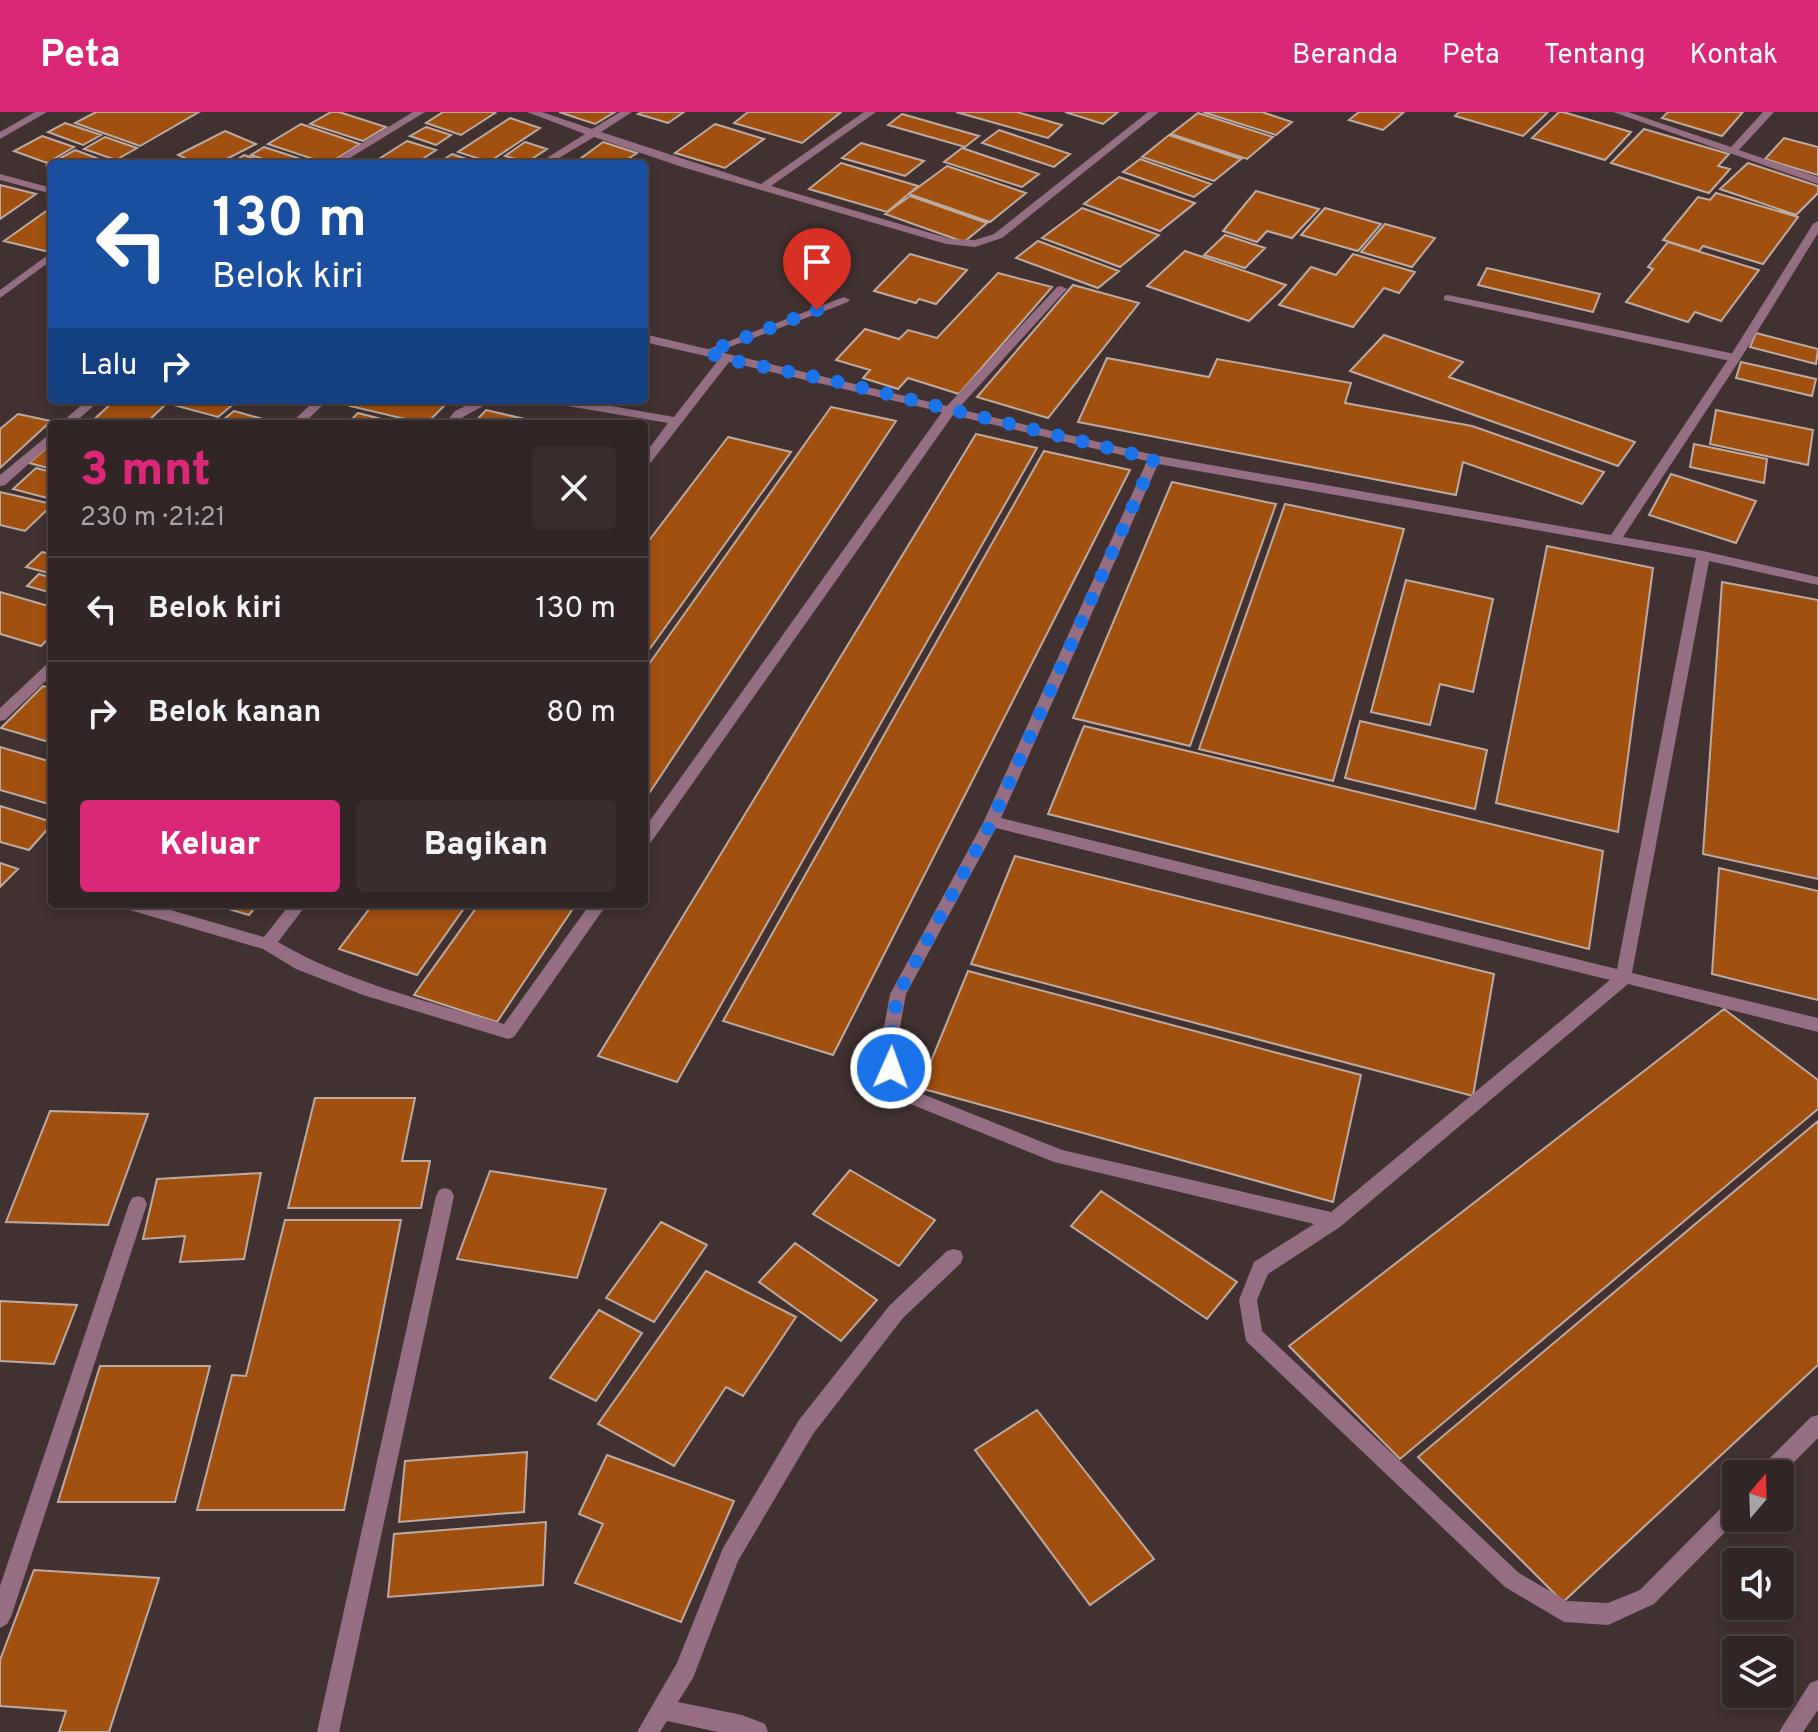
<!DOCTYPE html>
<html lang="id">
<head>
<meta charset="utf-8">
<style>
	:root { --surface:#312525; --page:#392d2d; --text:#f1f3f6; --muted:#a8a5a7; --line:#4c4242; --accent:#db2777 }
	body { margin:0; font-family:Overpass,sans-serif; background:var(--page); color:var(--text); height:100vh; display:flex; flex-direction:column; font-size:30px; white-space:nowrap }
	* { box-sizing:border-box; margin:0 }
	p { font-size:26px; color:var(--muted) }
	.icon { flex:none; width:44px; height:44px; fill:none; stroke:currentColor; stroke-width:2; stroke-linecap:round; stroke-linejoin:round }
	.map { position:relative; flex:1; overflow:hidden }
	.side { position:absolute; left:48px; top:308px; width:600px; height:488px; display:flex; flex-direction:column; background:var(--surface); border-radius:8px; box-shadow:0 4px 12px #0003,0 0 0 2px var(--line) }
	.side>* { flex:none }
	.banner { position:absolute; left:48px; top:48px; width:600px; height:244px; border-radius:8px; box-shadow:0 4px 12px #0003,0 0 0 2px var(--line); background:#1a4fa0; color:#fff; overflow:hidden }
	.needle { width:52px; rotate:19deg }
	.tools { position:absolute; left:1722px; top:1348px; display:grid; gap:16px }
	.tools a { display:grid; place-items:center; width:72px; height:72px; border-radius:8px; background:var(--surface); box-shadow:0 4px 12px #0003,0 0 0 2px var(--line); font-size:40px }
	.pin { position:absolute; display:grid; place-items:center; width:68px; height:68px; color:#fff; margin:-82px -34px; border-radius:50% 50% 50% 0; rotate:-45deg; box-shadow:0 0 8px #0007 }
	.pin .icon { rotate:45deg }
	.me { position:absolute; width:88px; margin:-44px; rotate:2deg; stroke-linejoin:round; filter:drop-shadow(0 0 6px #0008) }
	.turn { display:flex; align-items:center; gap:28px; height:168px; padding:0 32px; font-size:36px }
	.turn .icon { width:104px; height:104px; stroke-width:2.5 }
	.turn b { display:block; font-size:56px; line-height:68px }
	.then { display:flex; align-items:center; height:76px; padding:0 32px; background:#0003; gap:16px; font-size:30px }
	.round { display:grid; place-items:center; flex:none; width:84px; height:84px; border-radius:8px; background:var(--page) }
	.head { display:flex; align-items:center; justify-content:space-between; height:136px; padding:0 32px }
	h1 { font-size:48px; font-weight:800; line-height:60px; color:var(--accent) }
	.button { display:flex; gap:16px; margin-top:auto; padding:16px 32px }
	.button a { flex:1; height:92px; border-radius:8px; background:var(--accent); color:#fff; font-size:32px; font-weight:800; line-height:92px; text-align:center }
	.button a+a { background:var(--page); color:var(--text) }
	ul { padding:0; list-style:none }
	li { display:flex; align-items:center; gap:24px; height:104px; padding:0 32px; border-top:2px solid var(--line) }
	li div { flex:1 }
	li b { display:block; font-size:30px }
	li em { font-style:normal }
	header { display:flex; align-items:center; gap:48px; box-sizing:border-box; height:112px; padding:0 40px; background:var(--accent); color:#fff }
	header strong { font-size:38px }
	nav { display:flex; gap:44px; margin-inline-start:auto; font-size:28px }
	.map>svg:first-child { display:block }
</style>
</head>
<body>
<header>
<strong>Peta</strong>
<nav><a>Beranda</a><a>Peta</a><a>Tentang</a><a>Kontak</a></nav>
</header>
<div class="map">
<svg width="1818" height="1620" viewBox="0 0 1818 1620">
	<rect width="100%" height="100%" fill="#413131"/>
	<!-- building -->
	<path fill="#a2500f" stroke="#bbaba2" stroke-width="2" d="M96 0H199L140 34 75 11Z
		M331 0H339L386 15 363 29 310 12Z
		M443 0H492L495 1 461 23 426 11Z
		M559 0H615L595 12Z
		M642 0H684L668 11 638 2Z
		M748 0H835L840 1 802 31 734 11Z
		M956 0H1017L1062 13 1048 26Z
		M1065 0H1118L1103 12Z
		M1203 0H1262L1292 10 1276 23Z
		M1359 0H1404L1383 18 1349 8Z
		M1459 0H1548L1523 24 1455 4Z
		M1559 0H1563L1631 20 1605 48 1532 26Z
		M1668 0H1743L1722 24 1662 6Z
		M1198 1 1273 25 1247 47 1171 22Z
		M902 2 979 24 965 35 888 13Z
		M510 6 540 16 489 50 458 40Z
		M65 11 101 23 83 33 48 20Z
		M301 12 360 32 328 52 268 32Z
		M715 12 764 27 725 56 675 41Z
		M426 15 451 23 436 33 410 24Z
		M1644 17 1729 42 1718 54 1730 57 1709 81 1611 51Z
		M999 18 1070 42 1054 55 982 31Z
		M225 19 256 32 217 52H199L178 43Z
		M1169 23 1241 47 1214 69 1142 45Z
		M42 24 74 35 47 51 14 39Z
		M105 25 137 36 116 48 84 37Z
		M1784 26 1818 35V63L1765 47Z
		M407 29 436 38 415 52H371Z
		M525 30 547 37 527 50 505 44Z
		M603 30 637 41 620 52H596L580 47Z
		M861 31 924 49 905 64 842 46Z
		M264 35 316 52H279L251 43Z
		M962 36 1039 62 1022 75 944 50Z
		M75 38 110 51 46 54Z
		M452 42 475 50 437 52Z
		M244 43 270 52H230Z
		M1140 47 1211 72 1194 85 1123 60Z
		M841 51 918 74 887 100 809 77Z
		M1748 51 1818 74V81L1796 103 1720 77Z
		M947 54 1026 81 990 110 909 82Z
		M1119 65 1195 91 1160 119 1084 92Z
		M0 73 36 82 0 107Z
		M1256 79 1319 97 1292 126 1267 119 1257 130 1223 119Z
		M1716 81 1798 105 1763 152 1703 134 1699 139 1663 128 1698 85 1710 88Z
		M910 84 987 111 964 130 885 102Z
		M52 95V138L49 140 4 129Z
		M1082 96 1159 123 1120 155 1042 126Z
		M1325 96 1381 112 1358 139 1301 123Z
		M1385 112 1435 126 1412 155 1361 140Z
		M1225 123 1265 136 1245 156 1204 143Z
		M1038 129 1119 159 1098 176 1016 146Z
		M1668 130 1759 158 1721 209 1695 200 1688 210 1626 190 1653 157 1648 155Z
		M1185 139 1286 173 1249 209 1147 174Z
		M910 142 967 158 936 192 919 187 916 191 874 179Z
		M1353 142 1415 160 1399 181 1384 176 1353 215 1279 193 1311 155 1336 163Z
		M1487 156 1600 182 1593 200 1478 173Z
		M998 161 1052 175 959 282 908 266 898 277 863 266 870 258 836 248 865 217 899 227 908 218 937 226Z
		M1073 173 1139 191 1048 306 977 285Z
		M1756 221 1818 237 1816 252 1750 235Z
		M1384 223 1463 250 1449 265 1635 330 1618 354 1350 259Z
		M1107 246 1209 265 1217 247 1351 271 1345 291 1472 314 1604 360 1582 392 1463 350 1456 383 1078 310Z
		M1741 250 1816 267 1812 284 1736 266Z
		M115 288H142L165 293 145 312H89Z
		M174 288H231L236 290 218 305 170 292Z
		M356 288H450L426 312 350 294Z
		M831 295 896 309 644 689V559Z
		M486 298 546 312H473Z
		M1716 298 1813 318 1808 353 1710 332Z
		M234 299 266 308 261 312H218Z
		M358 301 401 312H347Z
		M18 302 51 309 0 356V317Z
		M976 322 1037 336 677 970 598 944Z
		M728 325 791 340 644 545V435Z
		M52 331V357L29 351Z
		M1694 332 1767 347 1764 371 1690 355Z
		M1044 339 1130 358 833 943 723 909Z
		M36 356 52 360V382L47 386 13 377Z
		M1671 362 1756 389 1736 431 1649 403Z
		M1172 370 1276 392 1190 634 1073 606Z
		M0 380 52 392V393L25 419 0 413Z
		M1285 392 1404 417 1333 669 1199 637Z
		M1547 434 1653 456 1618 720 1496 691Z
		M42 440 52 442V462L26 455Z
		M39 462 52 466V481L27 474Z
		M1406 468 1493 487 1473 580 1440 572 1430 613 1371 600Z
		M1722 470 1818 488V767L1703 742Z
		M0 480 52 495V523L41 534 0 522Z
		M43 574 52 576V631L1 616Z
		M1360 609 1487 638 1475 697 1345 666Z
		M1084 614 1603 739 1589 837 1048 702Z
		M0 635 52 650V693L0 678Z
		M0 694 52 710V712L29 738 0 730Z
		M1015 744 1494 862 1473 984 971 852Z
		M0 751 18 757 0 775Z
		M1719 756 1818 779V888L1712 862Z
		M212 792H258L249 803Z
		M373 792H467L417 863 339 837Z
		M479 792H576L497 910 414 883Z
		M968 859 1361 963 1333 1090 920 976Z
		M1724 897 1818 968V997L1400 1347 1289 1234Z
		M315 986H415L402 1049H430L421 1096H288Z
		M50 999 148 1002 108 1113 6 1110Z
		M1818 1009V1253L1563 1490 1418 1345Z
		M850 1058 935 1108 899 1154 813 1102Z
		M490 1059 606 1077 577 1166 457 1147Z
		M261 1061 244 1147 180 1150 185 1124 143 1127 157 1067Z
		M1101 1079 1237 1170 1207 1207 1071 1114Z
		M285 1108H401L344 1398H197L232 1263 246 1264Z
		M661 1110 707 1133 654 1210 606 1186Z
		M795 1131 877 1188 841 1229 759 1170Z
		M706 1159 796 1205 743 1284 726 1275 674 1354 598 1312Z
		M0 1189 77 1193 54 1252 0 1249Z
		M599 1198 642 1221 596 1289 550 1266Z
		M100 1254H210L175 1390H58Z
		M1037 1298 1154 1447 1090 1493 975 1338Z
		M527 1340 524 1400 399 1410 405 1349Z
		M607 1343 734 1389 681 1510 575 1471 603 1412 579 1402Z
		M546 1410 543 1473 388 1485 394 1422Z
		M34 1458 159 1466 109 1620H59L66 1599 0 1594V1548Z"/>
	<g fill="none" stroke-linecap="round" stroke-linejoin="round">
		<!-- service -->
		<path fill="#956e83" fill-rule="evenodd" d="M1448 183 1735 242 1741 246 1735 250 1444 188V184Z
			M844 185 850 188 848 190 711 242H703L701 240Z"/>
		<!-- minor -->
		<path fill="#956e83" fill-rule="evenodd" d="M35 0H47L0 27V20Z
			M413 0H425L340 52H328Z
			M527 0H542L592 17 620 0H632L601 20 761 72 864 0H876L771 74 951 127 975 128 994 122 1148 0H1159L1002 126 975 135 946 132 682 55 594 25 549 52H537L585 22Z
			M1613 0H1628L1731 35 1763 0H1774L1739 38 1818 65V72Z
			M0 62 52 76V82L0 68Z
			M1818 109V121L1741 246 1623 425 1703 439 1818 465V473L1709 449 1632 861 1818 906V920L1628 872 1340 1115 1268 1162 1257 1188 1262 1219 1519 1461 1567 1489 1608 1491 1640 1478 1729 1388 1736 1385V1406H1739L1654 1492 1608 1513 1564 1510 1505 1475 1246 1229 1239 1188 1254 1150 1314 1112 1054 1050 903 989 882 956 883 921 890 882 984 709 1147 349 953 303 649 733 644 735V717L942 300 729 250 648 354 644 355V343L668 311 556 292 550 288H577L674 305 719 247 644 230V222L947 294 1057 175 1061 174 1067 177 1065 179 958 297 1154 343 1611 423 1729 246 1813 112ZM1158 352 1696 446 1617 857 1001 706ZM996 716 1610 868 1331 1100 1062 1038 915 979 900 955 899 921 906 882Z
			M52 140V148L0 186V178Z
			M87 288H100L73 312H60Z
			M315 288H328L303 312H290Z
			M478 288H494L463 305 457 312H444L455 299Z
			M52 320V331L5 373 0 374V363Z
			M52 550V563L5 608 0 609V596L47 552Z
			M121 792H150L264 825 290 792H307L278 830C348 871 428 889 504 912L590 792H607L514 925 508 927 363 883 296 857 263 837 123 796Z
			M445 1076 451 1078 454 1084 339 1620H317L436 1084 439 1078Z
			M138 1084 144 1086 147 1092 11 1505 7 1512 0 1516V1474L129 1092 132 1086Z
			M954 1137 961 1139 963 1145 961 1151 903 1206 813 1322 738 1449 693 1566 678 1590 742 1603 765 1612 768 1620H718L667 1609 660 1620H637L677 1551 723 1436 799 1308 889 1194 947 1139Z
			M1818 1303V1326L1780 1364 1758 1362 1761 1355 1811 1305Z
			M1818 1568V1598L1803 1620H1779L1810 1571Z"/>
	</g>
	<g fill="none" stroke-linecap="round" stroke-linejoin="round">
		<!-- route -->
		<path stroke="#1a73e8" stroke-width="14" stroke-dasharray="0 25.2" d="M817 198 707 240 725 247 830 268 1154 347 992 709 898 882 891 921V956"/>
	</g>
</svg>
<div class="tools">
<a><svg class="needle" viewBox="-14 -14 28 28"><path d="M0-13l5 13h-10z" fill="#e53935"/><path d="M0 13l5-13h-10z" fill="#a8a5a7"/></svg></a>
<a><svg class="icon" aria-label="sound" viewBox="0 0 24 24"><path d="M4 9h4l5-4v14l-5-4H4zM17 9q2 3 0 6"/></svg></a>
<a><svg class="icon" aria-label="layers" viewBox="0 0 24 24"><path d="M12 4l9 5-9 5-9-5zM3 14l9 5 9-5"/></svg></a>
</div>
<div class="pin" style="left:817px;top:198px;background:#d93025"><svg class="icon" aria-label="arrive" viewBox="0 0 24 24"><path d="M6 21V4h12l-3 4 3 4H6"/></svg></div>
<svg class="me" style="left:891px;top:956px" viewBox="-20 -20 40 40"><circle r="17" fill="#1a73e8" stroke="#fff" stroke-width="3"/><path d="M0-11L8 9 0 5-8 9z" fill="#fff"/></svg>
<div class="banner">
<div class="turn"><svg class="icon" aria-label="left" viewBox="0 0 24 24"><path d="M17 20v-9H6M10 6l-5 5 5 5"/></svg><div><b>130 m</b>Belok kiri</div></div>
<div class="then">Lalu<svg class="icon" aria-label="right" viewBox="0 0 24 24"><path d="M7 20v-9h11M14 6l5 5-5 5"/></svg></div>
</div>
<section class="side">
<div class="head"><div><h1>3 mnt</h1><p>230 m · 21:21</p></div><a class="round"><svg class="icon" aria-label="close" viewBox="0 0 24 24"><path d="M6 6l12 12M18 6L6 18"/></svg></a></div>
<ul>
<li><svg class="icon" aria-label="left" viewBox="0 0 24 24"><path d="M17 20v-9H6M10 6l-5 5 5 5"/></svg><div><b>Belok kiri</b></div><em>130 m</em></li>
<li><svg class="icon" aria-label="right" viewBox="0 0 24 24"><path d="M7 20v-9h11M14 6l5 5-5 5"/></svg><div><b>Belok kanan</b></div><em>80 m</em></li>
</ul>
<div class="button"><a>Keluar</a><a>Bagikan</a></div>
</section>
</div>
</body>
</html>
